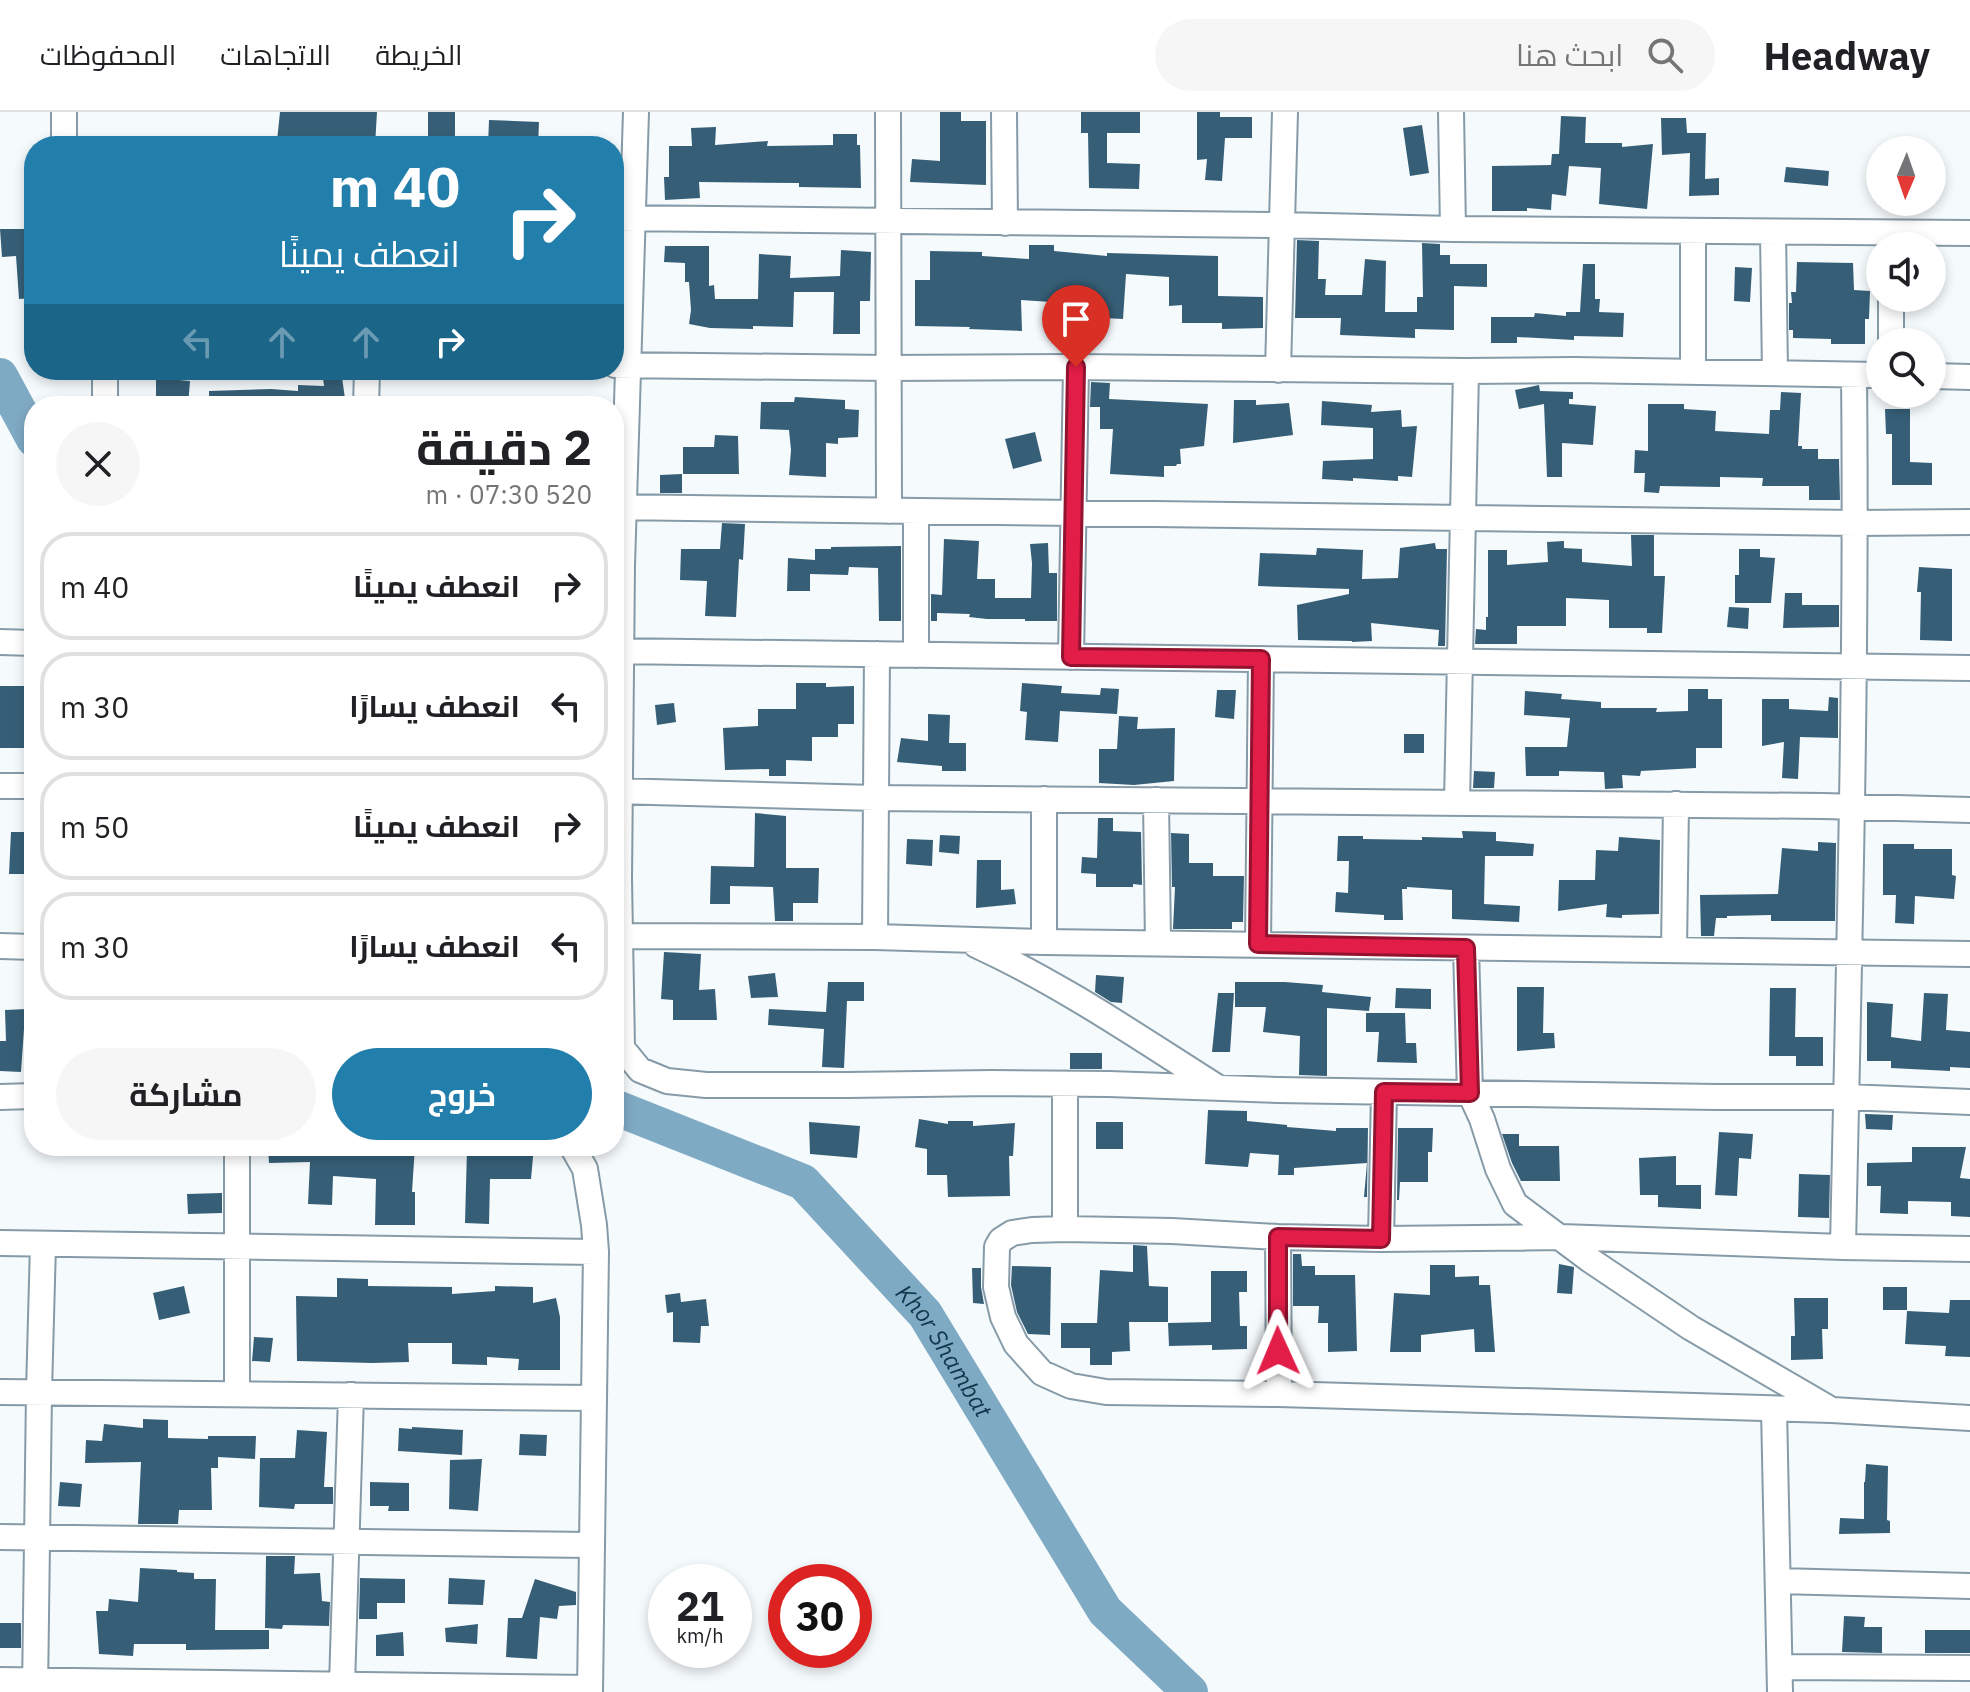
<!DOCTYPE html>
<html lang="ar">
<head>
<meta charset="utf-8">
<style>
	:root { --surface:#fff; --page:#f6f6f6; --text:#202124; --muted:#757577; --line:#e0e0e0; --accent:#227fac }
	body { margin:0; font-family:"IBM Plex Sans",Cairo,sans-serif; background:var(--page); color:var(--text); direction:rtl; height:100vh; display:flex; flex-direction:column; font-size:30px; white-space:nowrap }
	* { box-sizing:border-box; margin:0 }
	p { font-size:26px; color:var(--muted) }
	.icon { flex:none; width:44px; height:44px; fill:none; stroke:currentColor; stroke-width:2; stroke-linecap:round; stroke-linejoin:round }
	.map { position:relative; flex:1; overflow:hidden; direction:ltr }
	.sheet { position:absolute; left:24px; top:284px; width:600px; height:760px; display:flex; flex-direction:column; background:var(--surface); border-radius:32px; box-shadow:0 4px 12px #0003; direction:rtl }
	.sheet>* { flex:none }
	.banner { position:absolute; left:24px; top:24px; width:600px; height:244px; border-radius:32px; box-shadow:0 4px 12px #0003; direction:rtl; background:#227fac; color:#fff; overflow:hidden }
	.needle { width:52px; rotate:182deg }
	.fabs { position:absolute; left:1866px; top:24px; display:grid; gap:16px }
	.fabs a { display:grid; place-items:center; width:80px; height:80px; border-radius:50%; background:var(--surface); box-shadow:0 4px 12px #0003; font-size:40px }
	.speed { position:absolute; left:648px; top:1452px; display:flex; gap:16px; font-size:40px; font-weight:700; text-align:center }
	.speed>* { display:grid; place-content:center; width:104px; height:104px; border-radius:50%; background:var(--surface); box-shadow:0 4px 12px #0003; line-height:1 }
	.speed small { font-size:20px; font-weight:400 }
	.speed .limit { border:12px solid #d22; background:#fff; color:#111 }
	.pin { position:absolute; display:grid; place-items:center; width:68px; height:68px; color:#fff; margin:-82px -34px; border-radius:50% 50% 50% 0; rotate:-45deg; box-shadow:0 0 8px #0007 }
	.pin .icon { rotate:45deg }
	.me { position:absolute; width:88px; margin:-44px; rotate:359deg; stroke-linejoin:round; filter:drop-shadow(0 0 6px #0008) }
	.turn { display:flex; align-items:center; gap:28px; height:168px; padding:0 32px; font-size:36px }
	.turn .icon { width:104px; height:104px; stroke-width:2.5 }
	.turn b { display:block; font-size:56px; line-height:68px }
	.lanes { display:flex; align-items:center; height:76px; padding:0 32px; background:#0003; justify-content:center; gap:40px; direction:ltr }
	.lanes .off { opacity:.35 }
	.round { display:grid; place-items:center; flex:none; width:84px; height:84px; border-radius:42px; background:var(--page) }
	.overview { display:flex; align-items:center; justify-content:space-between; height:136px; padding:0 32px }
	h1 { font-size:48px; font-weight:700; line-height:60px }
	.button { display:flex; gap:16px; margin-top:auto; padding:16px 32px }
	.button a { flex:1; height:92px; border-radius:48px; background:var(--accent); color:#fff; font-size:32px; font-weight:700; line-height:92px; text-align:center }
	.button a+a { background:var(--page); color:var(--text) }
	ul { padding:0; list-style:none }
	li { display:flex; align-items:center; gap:24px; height:108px; margin:0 16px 12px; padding:0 16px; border:4px solid var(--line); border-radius:32px }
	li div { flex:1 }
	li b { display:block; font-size:30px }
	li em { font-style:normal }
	header { display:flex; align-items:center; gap:48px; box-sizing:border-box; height:112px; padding:0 40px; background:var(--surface); border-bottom:2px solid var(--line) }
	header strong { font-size:38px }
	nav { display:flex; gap:44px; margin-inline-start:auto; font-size:28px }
	.search { width:560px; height:72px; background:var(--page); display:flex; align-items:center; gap:20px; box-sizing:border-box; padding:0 28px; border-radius:44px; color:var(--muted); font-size:30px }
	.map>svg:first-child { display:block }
</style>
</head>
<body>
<header>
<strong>Headway</strong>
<div class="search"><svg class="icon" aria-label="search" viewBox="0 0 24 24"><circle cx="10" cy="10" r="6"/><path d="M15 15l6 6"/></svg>ابحث هنا</div>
<nav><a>الخريطة</a><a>الاتجاهات</a><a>المحفوظات</a></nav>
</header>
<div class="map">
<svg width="1970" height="1580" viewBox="0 0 1970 1580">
	<rect width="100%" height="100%" fill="#f5fafd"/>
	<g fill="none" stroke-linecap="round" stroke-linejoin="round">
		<!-- river -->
		<g stroke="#7faac4" stroke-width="36">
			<path d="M0 264 34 327"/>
			<path id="s1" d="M614 995 803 1070 925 1202 1105 1499 1190 1580"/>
		</g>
	</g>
	<!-- building -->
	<path fill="#365f77" d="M280 0H377L375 34H298V29H277Z
		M428 0H455V34H428Z
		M940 0H961V9H986V73L910 70 912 47 940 49Z
		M1081 0H1140V21H1107V51L1140 52 1139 77 1089 76 1088 21H1081Z
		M1197 0H1220V5H1252V26H1225L1222 69 1205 68 1207 47 1197 48Z
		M1561 4 1586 5 1585 31H1622V35L1653 32 1647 97 1599 92 1601 56 1569 54 1566 84 1552 82 1551 98 1527 96V99H1492V54L1551 53 1552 42H1559Z
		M1661 6H1686L1687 21H1706L1705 67 1719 66V83L1689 84 1690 41 1662 43Z
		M489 8 539 10 538 34H488Z
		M1422 13 1429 61 1410 64 1403 16Z
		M716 15 715 33 768 29 767 34 833 33V22H857V33H860L861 76 799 75V71L699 70 700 86 665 88 664 65H669V34H692L691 16Z
		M1786 55 1829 59 1828 74 1784 70Z
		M0 117H34V186L19 187 16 144 2 145Z
		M1297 128 1319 129 1318 167H1326L1325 183H1362L1365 147 1386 149 1385 200H1417V185H1423L1422 131 1440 132V143H1450V152H1487V175L1454 174V218L1415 217V226L1340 223 1341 206H1295Z
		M1029 133H1054V139L1107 144V141L1218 144V184L1263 185V216L1222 217V211H1182V193L1169 194V165L1126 162 1123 207 1065 204 1066 191 1021 188 1022 219 969 217 970 215 915 214V168H930V139L982 140V144L1029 147Z
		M665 134H709V174L714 173 715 187H758L759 142 791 144 790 166 840 164 841 138 871 140 870 189H860V222H833L834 180H794L793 215 753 214V217L710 216 689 212 691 198 689 170H685V151L664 150Z
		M1797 150 1853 151 1854 178 1870 179 1869 207H1865V232H1831V227L1793 226V218H1789V191H1792L1791 180H1796Z
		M1583 152H1595V187H1600L1599 200 1624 201 1623 225 1574 224V228L1517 225V231H1491V205H1534L1535 201 1566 204V200H1580Z
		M1735 155 1752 156 1750 190 1734 189Z
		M322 258H341L346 294H209V279L271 277 298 279V273L324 274Z
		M156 266 190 269 188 294 156 290Z
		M1091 270 1110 271 1109 287 1208 292 1204 334 1180 337 1181 352H1177L1176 354H1164V365L1110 362 1113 317H1100V295H1090Z
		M1539 273 1540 279 1573 280V287H1569V292L1596 294 1593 333 1562 331V365H1547L1544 292 1519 297 1515 278Z
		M1781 280 1801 281 1798 334H1802V337H1818V347H1839L1840 388H1809V374H1762L1763 366 1720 365V375L1660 374 1659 381 1644 380 1645 361H1634L1635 338 1648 339V292H1684V297L1716 299 1715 319 1769 322 1770 298H1780Z
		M795 285 845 288V297L859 298 858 325 838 326V332L826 331V365L789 363 791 338 789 318 760 317 761 290H794Z
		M1234 288H1256V293L1289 291 1293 323 1233 331Z
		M1322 289 1372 293 1371 300 1401 298 1402 315 1417 314 1412 365 1398 364V369L1353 366V369L1322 367 1323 349 1373 347V316L1321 313Z
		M1885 297H1910V350L1932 351V373H1892V322H1886Z
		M1035 320 1042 349 1013 357 1005 327Z
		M715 323 738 324 739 362H683V335H714Z
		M682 362V381H660V363Z
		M722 411 745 412 743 448 739 447 736 505 705 504 707 469 680 468 681 437H720Z
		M1631 423H1654V464H1665L1662 521H1647V516H1609V488L1566 486V514H1517V532H1475L1476 517 1486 518V505H1488V438H1507V453L1548 450 1547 430 1564 429V436L1582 437V450L1632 454Z
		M944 427 979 429 977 467H995V486H1031L1032 451 1030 432 1048 431 1049 461H1057V509H1025V507H987L969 505 970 502 937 501V509H931V482L942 483Z
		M1435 431 1436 437H1447L1445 534H1438L1439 518 1371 511 1372 529 1352 530V529L1298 528 1297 493 1349 482V477L1258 474 1260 441 1316 443 1317 436 1363 438 1362 467 1398 466 1400 436Z
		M901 434V509H879L878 456 849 455 848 463 810 462V479H787L788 446 815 448V437H831V435Z
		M1739 437H1760V445L1775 446 1771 491H1735V463H1739Z
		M1919 455 1952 457V529L1920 528 1921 480H1917Z
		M1785 481H1802V493H1839V515L1783 516Z
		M1729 495 1749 496 1748 517 1727 515Z
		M796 571H826V575L854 574V612H838V625H812V649L786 648V664H769V657L725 658 723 616 758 614V597H796Z
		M1022 571 1062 574 1061 581 1100 583 1101 576 1119 577 1117 602 1060 599 1058 630 1025 628 1027 600 1020 599Z
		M0 574H29V636H0Z
		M1688 577H1708V587H1722V636H1696V656L1641 659 1640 664 1622 663 1623 676 1605 677 1604 660 1559 659V664H1526L1525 635H1567L1570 606 1524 603 1525 579 1562 582 1561 587 1601 590V596H1657L1656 600 1688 599Z
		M1217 578H1236L1234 607 1215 605Z
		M1829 585 1838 586V626L1800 625 1798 667 1782 666 1784 630 1762 634V587H1789V597L1828 599Z
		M674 591 676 610 657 613 655 593Z
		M928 602 950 603 949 631H966V659H942V654L897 650 901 626 928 629Z
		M1119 604 1138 605 1137 617 1175 616 1174 669 1134 673 1099 671V637H1117Z
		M1404 622H1424V641H1404Z
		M1474 659 1495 660 1494 676H1473Z
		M755 701 786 704V756H819L818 791H793V809H775L773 775 730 774V792H710L711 754 754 755Z
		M1098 706H1113V719L1141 720 1142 773 1133 772V775H1096V762L1081 761 1082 745 1097 746Z
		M1462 719 1496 720V729L1534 732 1533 744H1485L1484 792 1520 794 1519 810 1452 807V778L1407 775V777H1402L1403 808H1384V803L1335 800 1336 780 1348 781 1349 749H1337L1338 724H1363V727L1422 728V725L1463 726Z
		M11 720H27L28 762H9Z
		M1171 721 1189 722V751H1213V764H1244L1243 810H1232V817H1173L1175 775H1172Z
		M940 723 960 724 959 742 939 740Z
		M1619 725 1660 728 1659 802 1622 803V806L1606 805 1607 792 1558 799 1559 768H1595L1596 738 1618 739Z
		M907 727 933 728 932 754 906 752Z
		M1818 730 1836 731 1835 809H1771V803L1727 804V806H1716L1714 824H1701L1700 783 1778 782 1782 736 1818 739Z
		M1883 732H1914V737H1952V763L1956 764 1954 787 1915 784 1914 812 1895 811 1896 783H1883Z
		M977 748H1001V778L1014 777 1016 792 976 796Z
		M664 840 701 842 699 878 715 877 717 908H673V888L661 887Z
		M775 861 778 885 751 886 748 864Z
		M1096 863 1124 865 1122 891 1111 890 1095 880Z
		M828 870H864V889H847L844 956 822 955 824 917 768 913 769 897 826 900Z
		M1235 870H1285L1323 873 1322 880 1371 885 1369 899 1327 896V964L1299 963 1300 924 1263 920 1266 895H1235Z
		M1517 875H1544L1543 921H1554L1555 936 1517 939Z
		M1396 876 1431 877V897L1395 896Z
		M1770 876H1796L1795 925H1823V954H1796V944H1769Z
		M1218 881H1234L1230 940H1212Z
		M1924 881 1948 882 1946 918 1970 920V956L1950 955V959L1891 956V949H1867V890L1893 892 1891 925 1921 929Z
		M27 897 28 917H24L21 960 0 959V929H6L5 898Z
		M1366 901H1405L1406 931H1416L1417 951 1377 950 1379 920H1366Z
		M1070 941H1102V957H1070Z
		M1208 998 1247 999V1009L1287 1013V1015L1336 1019V1016H1368L1367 1085H1364L1367 1051 1294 1056V1063H1278L1279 1043 1250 1041 1248 1055 1205 1052Z
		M1865 1002 1893 1003 1892 1018 1866 1017Z
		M919 1007 948 1012V1009H973V1014L1015 1011 1013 1044H1009L1010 1084 948 1085 947 1063H927V1037L915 1035Z
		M809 1010 860 1014 857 1046 810 1042Z
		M1096 1010H1123V1037H1096Z
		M1398 1016H1433L1432 1040H1428V1070H1400L1399 1088H1397Z
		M1719 1020 1753 1022 1751 1047 1739 1046 1737 1084 1715 1083Z
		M1502 1022H1519V1034H1559L1560 1069H1521L1512 1051Z
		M268 1034H415L412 1080H415V1113H375L376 1067 333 1064 332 1093 308 1092 310 1050 269 1051Z
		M481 1034H534L531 1067H490L489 1112 465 1111 467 1037H481Z
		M1912 1035H1966L1960 1066 1970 1067V1105L1951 1104V1090L1908 1089V1102L1880 1101 1881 1074H1867V1051L1912 1050Z
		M1676 1044V1073H1701V1097L1658 1095V1083H1640L1639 1046Z
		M1799 1062 1830 1063 1829 1106 1798 1105Z
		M222 1081V1101L188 1102 187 1082Z
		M1133 1133 1147 1134 1149 1174 1168 1175V1210H1129L1130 1239 1112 1240V1253H1090V1236H1061V1211H1097L1100 1158 1133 1160Z
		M1293 1142H1301L1302 1154H1315V1163H1355L1357 1239 1328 1240V1211H1318L1319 1194H1293Z
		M1559 1152 1574 1155 1572 1182 1557 1181Z
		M1430 1153H1455V1165L1479 1164V1173H1490L1495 1240H1475L1474 1217 1421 1223V1240H1390L1394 1181 1430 1183Z
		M1012 1154 1051 1155 1050 1223 1028 1222 1017 1200 1011 1173Z
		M972 1156H981V1175L984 1192 973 1191Z
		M1211 1159H1247V1180H1239L1240 1214H1247V1237L1212 1238V1233L1169 1234 1168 1211 1211 1210Z
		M337 1166 368 1167V1174L452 1175V1182L495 1179V1174L533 1175V1191L556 1186 560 1205V1258H518L519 1247 487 1245V1253L452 1252V1231H408L409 1250 372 1251 297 1249 296 1184 337 1185Z
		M184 1174 190 1201 159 1208 153 1181Z
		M1883 1175H1907V1198H1883Z
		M680 1181 681 1190 706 1187 709 1214H701L700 1231 673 1230V1200L667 1201 665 1183Z
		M1794 1186H1828V1217H1822L1823 1247 1791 1248V1224H1795Z
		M1950 1188H1970V1245L1945 1244 1946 1234 1905 1232 1907 1199 1949 1201Z
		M254 1225 273 1226 270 1250 252 1249Z
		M143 1307 168 1308V1326L208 1327V1324H256L255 1347 218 1345V1356H211L212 1398H179L178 1412H138L141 1350 85 1351 86 1328 102 1329 104 1312 143 1316Z
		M412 1315 463 1318 462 1343 398 1339 399 1316 412 1317Z
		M297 1318 327 1320 324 1375H333V1392H295L294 1397 259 1395 260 1346H295Z
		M520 1322 547 1323 546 1344 519 1343Z
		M482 1347 478 1399 449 1397 450 1348Z
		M1866 1352 1888 1354 1887 1408 1890 1409V1421L1839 1422 1840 1406 1864 1407V1370H1865Z
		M60 1370 82 1372 80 1395 58 1394Z
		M370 1370 409 1371V1399H388L389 1394H370Z
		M266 1444H295L294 1462 320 1461 322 1489 330 1490 329 1514 283 1513 282 1517 265 1516Z
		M140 1456 177 1458V1460L194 1461V1467H216L215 1518H269V1537L186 1538V1532H134L133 1544 99 1542 96 1499H108L109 1487 138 1490Z
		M360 1466 405 1467V1491H377V1507H359Z
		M449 1466 485 1468 483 1493 448 1492Z
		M535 1467 576 1480V1493L559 1494 557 1507 540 1505 537 1547 506 1545 508 1506H522Z
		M1844 1504 1865 1505 1864 1515H1882V1541L1842 1540Z
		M0 1511H21V1536H0Z
		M478 1512 477 1532 446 1530 445 1516Z
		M1925 1518H1970V1541H1925Z
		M403 1520 404 1544H376V1523Z"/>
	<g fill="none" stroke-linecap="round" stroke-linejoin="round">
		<defs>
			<path id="minor" d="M64 0V34
				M636 0 622 453 619 767 622 936 640 958 667 969 706 973H848L991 971 1109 972 1278 978 1717 985H1846L1970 990
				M888 0 889 399
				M1004 0 1005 111
				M1451 0 1453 117
				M614 106 1281 113 1453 117 1970 121
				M1773 120 1775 261
				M1891 230V186
				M615 253 888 256 1076 255 1466 259 1574 258 1880 263
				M1278 258 1285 0
				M1693 260V119
				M1932 264 1970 265
				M105 294V258
				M366 294 367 258
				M614 395 1856 411 1970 410
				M916 400V543
				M0 530 34 531
				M614 539 1970 556
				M1071 545 1076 255
				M0 674H34
				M614 679 875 686 1823 694 1970 698
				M1044 687V830
				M1156 688 1158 831
				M1457 691 1466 259
				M614 824 875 825 1044 830 1970 842
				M875 825 877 542
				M1258 832 1261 547
				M976 833C1061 872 1138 925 1217 975
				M0 834 34 835
				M1466 836 1470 981 1482 1007 1498 1057 1515 1092 1590 1148 1691 1216 1832 1298 1970 1306
				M1674 837 1676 692
				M1065 972V1117
				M0 985 34 984
				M237 1034V1282
				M572 1034 585 1057 594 1113 596 1140
				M1278 1125 1279 1282
				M1381 1127 1384 980
				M0 1131 596 1140 590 1580
				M1843 1135C1849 844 1857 554 1854 263
				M0 1280 594 1286
				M1774 1297 1780 1580
				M1832 1298 1279 1282 1106 1280 1071 1274 1042 1261 1016 1232 1003 1205 996 1175 997 1135 1001 1128 1012 1121 1032 1118 1065 1117 1172 1119 1278 1125 1381 1127 1561 1125 1843 1135 1970 1137
				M0 1425 591 1433
				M1778 1469 1970 1474
				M1780 1555 1970 1556
				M0 1568 590 1576
				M342 1573 351 1283
				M35 1580 39 1280 43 1132"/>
		</defs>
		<!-- minor casing -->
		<use href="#minor" stroke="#869ba7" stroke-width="28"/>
		<!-- minor -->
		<use href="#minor" stroke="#fff" stroke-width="24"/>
	</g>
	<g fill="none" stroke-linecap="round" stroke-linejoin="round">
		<defs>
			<path id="route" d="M1076 255 1071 545 1261 547 1258 832 1466 836 1470 981 1384 980 1381 1127 1278 1125V1239"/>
		</defs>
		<!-- route casing -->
		<use href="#route" stroke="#92132f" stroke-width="20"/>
		<!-- route -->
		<use href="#route" stroke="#e11d48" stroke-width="14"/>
	</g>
	<g text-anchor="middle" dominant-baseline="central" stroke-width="8" stroke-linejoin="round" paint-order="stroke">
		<!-- water labels -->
		<g font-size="24" font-style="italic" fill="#12374b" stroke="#fff">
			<text stroke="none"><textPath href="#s1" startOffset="424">Khor Shambat</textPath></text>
		</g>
	</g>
</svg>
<div class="fabs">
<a><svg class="needle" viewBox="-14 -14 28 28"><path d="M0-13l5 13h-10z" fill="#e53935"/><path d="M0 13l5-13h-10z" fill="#757577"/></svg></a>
<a><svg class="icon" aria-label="sound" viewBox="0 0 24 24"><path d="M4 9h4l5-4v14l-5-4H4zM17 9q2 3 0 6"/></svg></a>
<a><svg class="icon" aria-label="search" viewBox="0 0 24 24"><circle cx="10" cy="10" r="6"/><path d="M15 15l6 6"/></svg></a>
</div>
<div class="speed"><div>21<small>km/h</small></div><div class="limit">30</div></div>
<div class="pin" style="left:1076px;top:255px;background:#d93025"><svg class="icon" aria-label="arrive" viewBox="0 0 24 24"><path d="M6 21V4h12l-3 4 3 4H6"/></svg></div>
<svg class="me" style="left:1278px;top:1239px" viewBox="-20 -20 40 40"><path d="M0-17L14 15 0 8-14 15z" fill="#e11d48" stroke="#fff" stroke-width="4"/></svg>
<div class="banner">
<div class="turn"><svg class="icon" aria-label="right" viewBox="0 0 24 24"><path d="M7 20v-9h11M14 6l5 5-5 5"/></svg><div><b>40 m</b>انعطف يمينًا</div></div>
<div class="lanes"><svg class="icon off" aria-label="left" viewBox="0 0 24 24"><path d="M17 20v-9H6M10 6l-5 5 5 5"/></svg><svg class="icon off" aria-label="ahead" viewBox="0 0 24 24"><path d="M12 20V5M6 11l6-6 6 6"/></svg><svg class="icon off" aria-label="ahead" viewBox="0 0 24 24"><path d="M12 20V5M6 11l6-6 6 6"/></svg><svg class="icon" aria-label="right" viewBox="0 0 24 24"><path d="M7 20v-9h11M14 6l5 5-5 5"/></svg></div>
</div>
<section class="sheet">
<div class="overview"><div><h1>2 دقيقة</h1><p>520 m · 07:30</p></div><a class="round"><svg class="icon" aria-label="close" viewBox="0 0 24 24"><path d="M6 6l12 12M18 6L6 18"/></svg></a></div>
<ul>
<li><svg class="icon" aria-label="right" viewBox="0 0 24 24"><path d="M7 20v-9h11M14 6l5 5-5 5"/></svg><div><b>انعطف يمينًا</b></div><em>40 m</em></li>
<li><svg class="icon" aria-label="left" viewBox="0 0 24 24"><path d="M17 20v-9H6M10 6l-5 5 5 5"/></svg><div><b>انعطف يسارًا</b></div><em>30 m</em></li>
<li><svg class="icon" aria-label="right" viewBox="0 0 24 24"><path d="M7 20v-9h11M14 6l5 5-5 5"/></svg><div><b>انعطف يمينًا</b></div><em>50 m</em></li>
<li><svg class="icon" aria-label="left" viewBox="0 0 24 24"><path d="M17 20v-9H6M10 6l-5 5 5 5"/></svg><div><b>انعطف يسارًا</b></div><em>30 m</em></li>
</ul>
<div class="button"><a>خروج</a><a>مشاركة</a></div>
</section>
</div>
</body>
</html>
